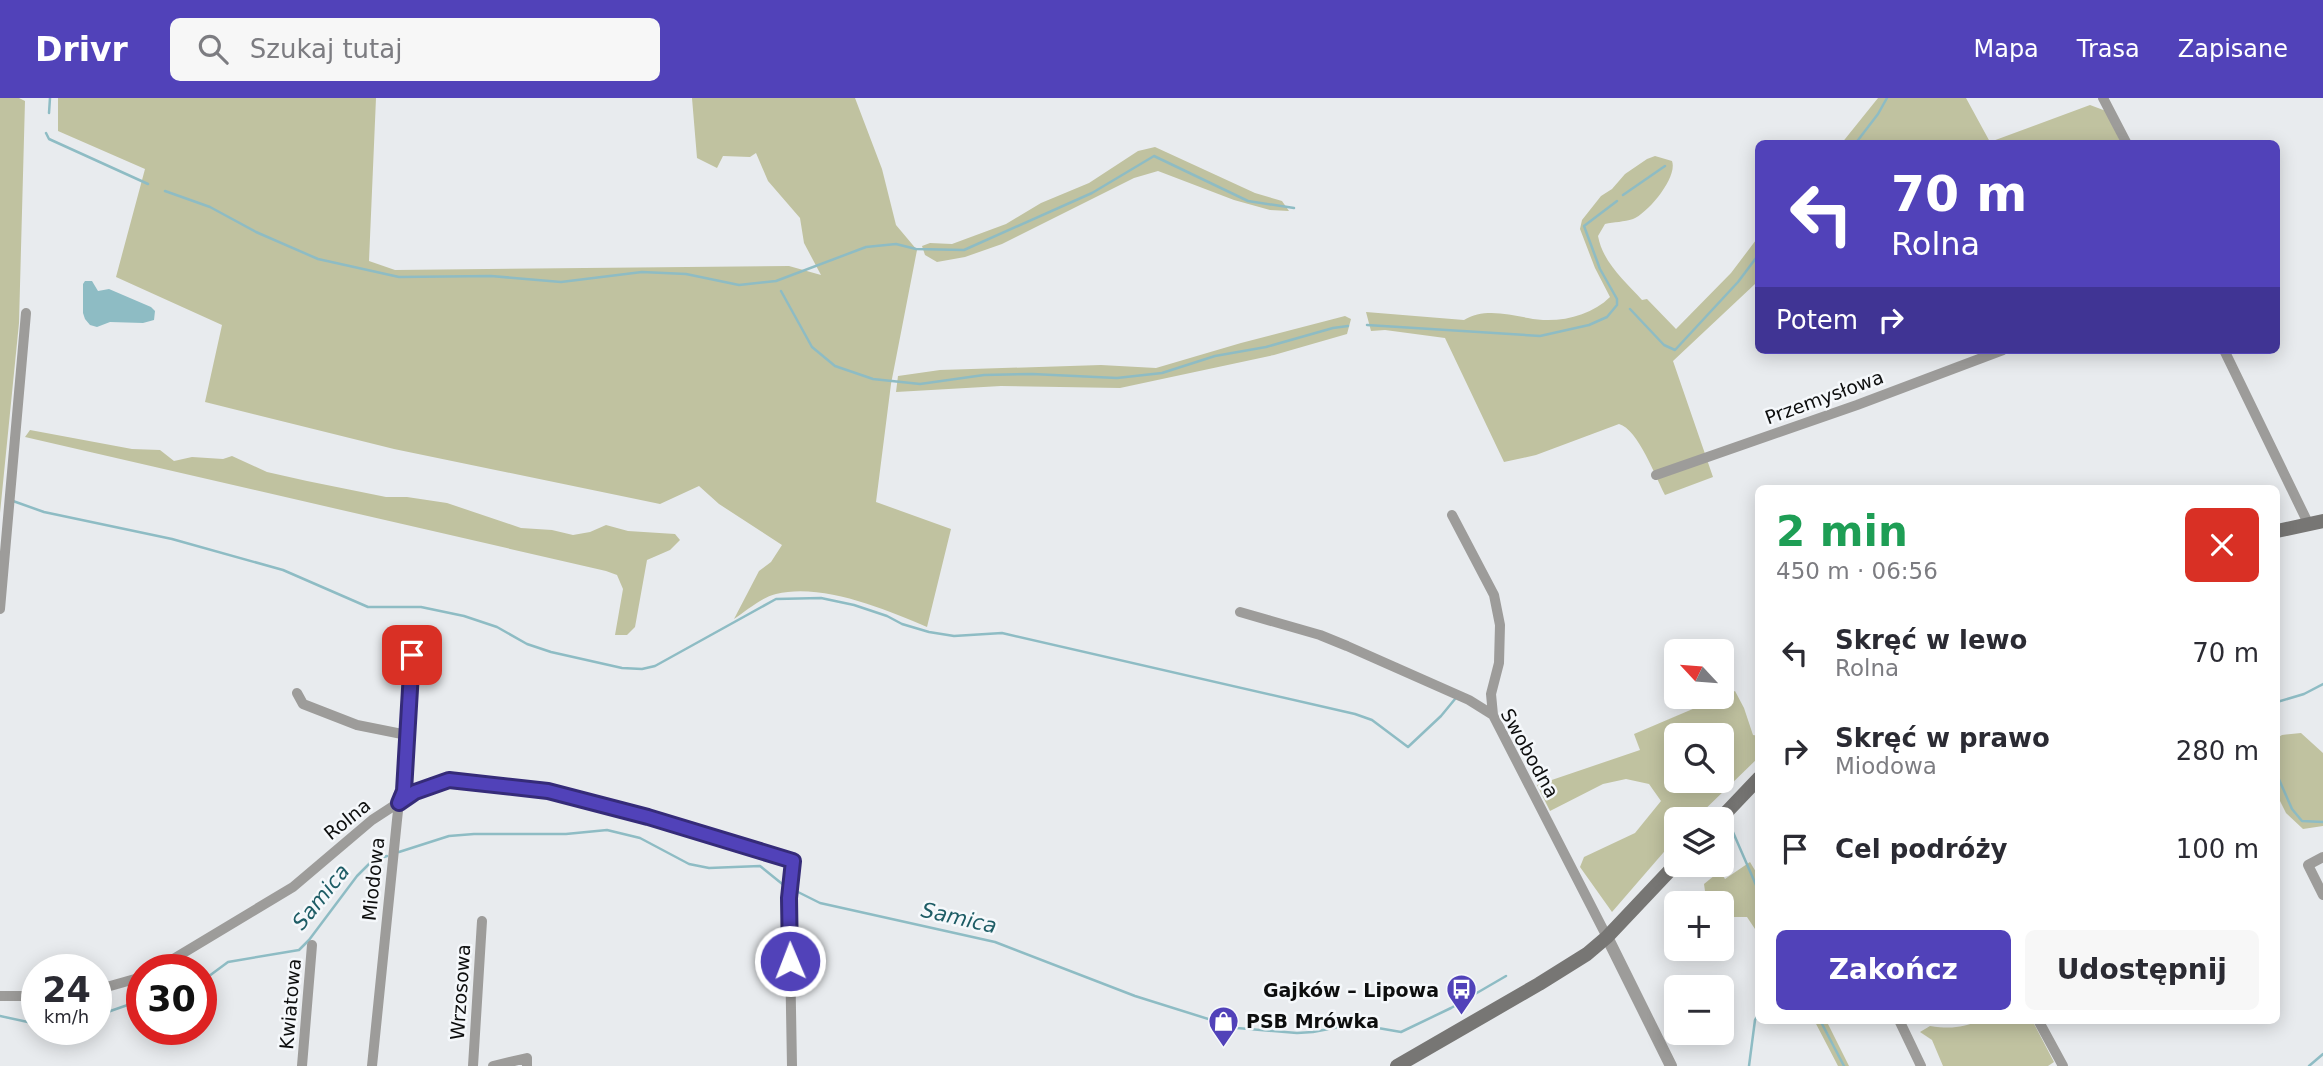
<!DOCTYPE html>
<html lang="pl">
<head>
<meta charset="utf-8">
<style>
	:root { --surface:#fff; --page:#f7f7f7; --text:#2b2b33; --muted:#7c7c81; --accent:#5142b9 }
	body { margin:0; font-family:"DejaVu Sans",sans-serif; background:var(--page); color:var(--text); height:100vh; display:flex; flex-direction:column; font-size:26px; white-space:nowrap }
	* { box-sizing:border-box; margin:0 }
	p { font-size:23px; color:var(--muted) }
	.icon { flex:none; width:38px; height:38px; fill:none; stroke:currentColor; stroke-width:2; stroke-linecap:round; stroke-linejoin:round }
	.map { position:relative; flex:1; overflow:hidden }
	.drawer { position:absolute; left:1755px; top:387px; width:525px; height:539px; display:flex; flex-direction:column; background:var(--surface); border-radius:10px; box-shadow:0 4px 18px #0003 }
	.drawer>* { flex:none }
	.guide { position:absolute; left:1755px; top:42px; width:525px; height:214px; border-radius:10px; box-shadow:0 4px 18px #0003; background:#5142b9; color:#fff; overflow:hidden }
	.needle { width:46px; rotate:296deg }
	.buttons { position:absolute; left:1664px; top:541px; display:grid; gap:14px }
	.buttons a { display:grid; place-items:center; width:70px; height:70px; border-radius:10px; background:var(--surface); box-shadow:0 4px 18px #0003; font-size:35px }
	.speed { position:absolute; left:21px; top:856px; display:flex; gap:14px; font-size:35px; font-weight:700; text-align:center }
	.speed>* { display:grid; place-content:center; width:91px; height:91px; border-radius:50%; background:var(--surface); box-shadow:0 4px 18px #0003; line-height:1 }
	.speed small { font-size:18px; font-weight:400 }
	.speed .limit { border:10px solid #d22; background:#fff; color:#111 }
	.pin { position:absolute; display:grid; place-items:center; width:60px; height:60px; color:#fff; margin:-30px; border-radius:14px; box-shadow:0 4px 10px #0006 }
	.me { position:absolute; width:77px; margin:-38px; rotate:359deg; stroke-linejoin:round; filter:drop-shadow(0 0 5px #0008) }
	.turn { display:flex; align-items:center; gap:24px; height:147px; padding:0 21px; font-size:32px }
	.turn .icon { width:91px; height:91px; stroke-width:2.5 }
	.turn b { display:block; font-size:49px; line-height:60px }
	.then { display:flex; align-items:center; height:66px; padding:0 21px; background:#0003; gap:14px; font-size:26px }
	.round { display:grid; place-items:center; flex:none; width:74px; height:74px; border-radius:10px; background:var(--page) }
	.headline { display:flex; align-items:center; justify-content:space-between; height:119px; padding:0 21px }
	h1 { font-size:42px; font-weight:700; line-height:52px; color:#1e9e55 }
	.action { display:flex; gap:14px; margin-top:auto; padding:14px 21px }
	.action a { flex:1; height:80px; border-radius:10px; background:var(--accent); color:#fff; font-size:28px; font-weight:700; line-height:80px; text-align:center }
	.action a+a { background:var(--page); color:var(--text) }
	ul { padding:0; list-style:none }
	li { display:flex; align-items:center; gap:21px; height:98px; padding:0 21px }
	li div { flex:1 }
	li b { display:block; font-size:26px }
	li em { font-style:normal }
	header { display:flex; align-items:center; gap:42px; box-sizing:border-box; height:98px; padding:0 35px; background:var(--accent); color:#fff }
	header strong { font-size:33px }
	nav { display:flex; gap:38px; margin-inline-start:auto; font-size:24px }
	.search { width:490px; height:63px; background:var(--page); display:flex; align-items:center; gap:18px; box-sizing:border-box; padding:0 24px; border-radius:10px; color:var(--muted); font-size:26px }
	.map>svg:first-child { display:block }
</style>
</head>
<body>
<header>
<strong>Drivr</strong>
<div class="search"><svg class="icon" aria-label="search" viewBox="0 0 24 24"><circle cx="10" cy="10" r="6"/><path d="M15 15l6 6"/></svg>Szukaj tutaj</div>
<nav><a>Mapa</a><a>Trasa</a><a>Zapisane</a></nav>
</header>
<div class="map">
<svg width="2323" height="968" viewBox="0 0 2323 968">
	<rect width="100%" height="100%" fill="#e8ebee"/>
	<!-- green -->
	<path fill="#c0c2a0" fill-rule="evenodd" d="M0 0H19L25 3 19 225 0 415Z
		M58 0H376L369 163 395 172 789 168 821 177 804 145 800 120 768 83 756 55 750 59 723 58 717 70 697 60 692 0H855L882 71 896 127 917 152 891 286 876 404 951 431 927 529C884 511 823 485 776 496 762 499 746 513 734 521L759 473 771 464 782 447 719 406 699 388 660 406 394 351 205 304 222 227 116 179 145 71 58 33Z
		M1878 0H1966L1990 44 2090 7 2106 13 2121 45 1841 46Z
		M1155 49 1255 95 1282 103 1289 113 1270 112 1234 102 1158 73 1134 80 1002 146 965 159 937 164 925 157 922 148 930 145 952 146 1006 126 1041 105 1089 85 1138 53Z
		M1655 58 1672 63C1678 79 1648 115 1633 121 1624 124 1614 124 1605 126L1598 138C1603 165 1625 183 1642 202L1647 201 1676 231 1731 175 1759 138V179L1755 186 1673 263 1713 379 1665 397C1656 380 1638 331 1619 326L1536 357 1504 364 1445 240 1385 232 1371 233 1366 214 1464 222C1483 210 1507 216 1528 220 1556 226 1590 219 1610 199L1595 170 1580 131 1582 122 1601 98 1612 91 1625 76 1647 61Z
		M1345 218 1351 221 1347 236 1274 257 1120 290 1001 288 896 294 898 278 940 272 1101 267 1156 270 1241 245Z
		M30 332 132 351 160 352 174 363 192 359 223 361 232 358 267 374 307 383 386 399H407L447 405 521 430 552 432 573 437 590 434 606 427 628 433 675 436 680 442 670 452 647 462 635 529 627 537H615L623 491 617 477 606 473 25 339Z
		M1735 593 1744 610 1753 637 1759 638V659L1695 721H1676V740L1612 814 1580 769 1584 759 1635 735 1661 703 1649 686 1626 681 1603 686 1550 713 1537 687 1640 652 1634 636ZM1676 637H1722V682H1676Z
		M2301 635 2323 655V728L2303 731 2286 715 2277 697V640L2282 637Z
		M1750 764 1759 779V837L1747 819H1731L1722 810V805H1717L1705 793 1704 786 1720 773 1725 781Z
		M1814 922H1826L1849 968H1838Z
		M1980 922H2032L2054 964 2048 968H1943L1932 942 1920 934 1930 928C1950 931 1963 930 1980 922Z"/>
	<!-- water -->
	<path fill="#8ebcc4" d="M85 183H92L98 193 109 191 151 209 155 213 154 222 143 225 110 224 97 229 90 227 85 221 83 215V186Z"/>
	<g fill="none" stroke-linecap="round" stroke-linejoin="round">
		<!-- stream -->
		<path stroke="#8ebcc4" stroke-width="2.5" d="M49 15 50 0
			M46 35 49 41 148 86
			M1855 46 1878 16 1887 0
			M165 93 210 109 256 134 318 161 399 179 491 178 561 184 642 174 686 176 739 187 776 183 866 149 896 146 916 151 964 152 1092 95 1154 58 1248 103 1294 110
			M1623 97 1665 68
			M781 193 812 249 835 268 873 281 920 286 984 277 1032 276 1117 280 1162 275 1215 258 1266 249 1333 230 1348 228
			M1630 211 1664 247 1675 252 1738 184 1759 156
			M1367 227 1540 238 1589 227 1607 219 1617 207V201L1600 171 1584 128 1617 103
			M13 403 44 414 172 441 283 472 368 509H421L464 518 497 529 527 546 551 554 622 570 642 571 655 568 776 501 821 500 854 507 887 518 902 526 929 534 954 538 1002 535 1355 616 1372 622 1408 649 1441 618 1455 601
			M2277 604 2304 596 2323 586
			M2277 677 2292 711 2302 723 2323 724
			M1729 725 1759 794
			M399 754 449 738 474 736H566L607 732 640 740 689 766 709 770 760 768 786 789
			M792 791 820 805 995 844 1135 898 1237 930 1297 935 1313 934 1355 926 1401 934 1451 910 1506 878
			M201 884 228 864 299 852 309 842 357 778 372 763 387 758
			M0 918 37 926
			M96 918 142 902
			M1820 922 1844 968
			M1749 968 1755 922 1759 915
			M2309 968 2323 956"/>
		<!-- minor -->
		<path stroke="#9d9c9a" stroke-width="10" d="M2103 0 2127 46
			M2224 252 2309 427
			M1656 377 1857 307 2003 252
			M1452 417 1494 497 1500 527 1499 565 1491 596 1493 617
			M0 511 26 215
			M1240 514 1320 537 1347 548 1469 602 1493 617 1607 839
			M297 595 303 606 357 627 407 637
			M2323 759 2308 767 2323 797
			M155 872 293 789 372 722 415 694 449 682 548 693 590 703 665 724 793 763 789 800 792 968
			M96 892 142 879
			M0 898H37
			M1899 922 1921 968
			M2038 922 2063 968
			M302 968 312 847
			M372 968 397 722 399 704 404 693 412 557
			M473 968 482 823
			M493 968 527 960V968"/>
		<!-- tertiary -->
		<path stroke="#9d9c9a" stroke-width="12" d="M1607 839 1671 968"/>
		<!-- secondary -->
		<path stroke="#777674" stroke-width="14" d="M2277 433 2323 423
			M1720 721 1759 680
			M1397 968 1539 886 1587 856 1607 839 1676 766"/>
	</g>
	<g fill="none" stroke-linecap="round" stroke-linejoin="round">
		<defs>
			<path id="route" d="M412 557 404 693 399 705 415 694 449 682 548 693 648 719 793 763 789 800 790 863"/>
		</defs>
		<!-- route casing -->
		<use href="#route" stroke="#352b78" stroke-width="18"/>
		<!-- route -->
		<use href="#route" stroke="#5142b9" stroke-width="12"/>
	</g>
	<!-- icons -->
	<defs>
		<symbol id="bus-pin" viewBox="-11 -11 22 30"><path d="M0 17L-7.5 6A9.5 9.5 0 1 1 7.5 6Z" fill="#5142b9" stroke="#f5f8fb"/><path d="M-5-6H5V4H4V6H2V4H-2V6H-4V4H-5ZM-3.5-4V0h7V-4ZM-3.5 1.2v1.5H-2V1.2ZM2 1.2v1.5H3.5V1.2Z" fill="#fff"/></symbol>
		<symbol id="shop-pin" viewBox="-11 -11 22 30"><path d="M0 17L-7.5 6A9.5 9.5 0 1 1 7.5 6Z" fill="#5142b9" stroke="#f5f8fb"/><path d="M-5-2.5h2.3a2.7 3.5 0 0 1 5.4 0H5L5.5 6h-11ZM-1.5-2.5h3a1.5 2.3 0 0 0-3 0Z" fill="#fff"/></symbol>
	</defs>
	<g fill-rule="evenodd">
		<use href="#bus-pin" x="1444" y="874" width="35" height="47"/>
		<use href="#shop-pin" x="1206" y="906" width="35" height="47"/>
	</g>
	<g text-anchor="middle" dominant-baseline="central" stroke-width="5" stroke-linejoin="round" paint-order="stroke">
		<!-- street labels -->
		<g font-size="19" fill="#0d0e0e" stroke="#f5f8fb">
			<text transform="translate(1824 299) rotate(-20)">Przemysłowa</text>
			<text transform="translate(1530 655) rotate(61)">Swobodna</text>
			<text transform="translate(347 721) rotate(-39)">Rolna</text>
			<text transform="translate(373 781) rotate(-84)">Miodowa</text>
			<text transform="translate(460 894) rotate(-86)">Wrzosowa</text>
			<text transform="translate(290 906) rotate(-85)">Kwiatowa</text>
		</g>
		<!-- poi labels -->
		<g font-size="19" font-weight="bold" fill="#0d0e0e" stroke="#f5f8fb" text-anchor="end">
			<text x="1439" y="892">Gajków – Lipowa</text>
			<text x="1246" y="923" text-anchor="start">PSB Mrówka</text>
		</g>
		<!-- water labels -->
		<g font-size="21" font-style="italic" fill="#1d5c65" stroke="#f5f8fb">
			<text transform="translate(321 799) rotate(-51)">Samica</text>
			<text transform="translate(959 820) rotate(13)">Samica</text>
		</g>
	</g>
</svg>
<div class="buttons">
<a><svg class="needle" viewBox="-14 -14 28 28"><path d="M0-13l5 13h-10z" fill="#e53935"/><path d="M0 13l5-13h-10z" fill="#7c7c81"/></svg></a>
<a><svg class="icon" aria-label="search" viewBox="0 0 24 24"><circle cx="10" cy="10" r="6"/><path d="M15 15l6 6"/></svg></a>
<a><svg class="icon" aria-label="layers" viewBox="0 0 24 24"><path d="M12 4l9 5-9 5-9-5zM3 14l9 5 9-5"/></svg></a>
<a>+</a>
<a>−</a>
</div>
<div class="speed"><div>24<small>km/h</small></div><div class="limit">30</div></div>
<div class="pin" style="left:412px;top:557px;background:#d93025"><svg class="icon" aria-label="arrive" viewBox="0 0 24 24"><path d="M6 21V4h12l-3 4 3 4H6"/></svg></div>
<svg class="me" style="left:790px;top:863px" viewBox="-20 -20 40 40"><circle r="17" fill="#5142b9" stroke="#fff" stroke-width="3"/><path d="M0-11L8 9 0 5-8 9z" fill="#fff"/></svg>
<div class="guide">
<div class="turn"><svg class="icon" aria-label="left" viewBox="0 0 24 24"><path d="M17 20v-9H6M10 6l-5 5 5 5"/></svg><div><b>70 m</b>Rolna</div></div>
<div class="then">Potem<svg class="icon" aria-label="right" viewBox="0 0 24 24"><path d="M7 20v-9h11M14 6l5 5-5 5"/></svg></div>
</div>
<section class="drawer">
<div class="headline"><div><h1>2 min</h1><p>450 m · 06:56</p></div><a class="round" style="background:#d93025;color:#fff"><svg class="icon" aria-label="close" viewBox="0 0 24 24"><path d="M6 6l12 12M18 6L6 18"/></svg></a></div>
<ul>
<li><svg class="icon" aria-label="left" viewBox="0 0 24 24"><path d="M17 20v-9H6M10 6l-5 5 5 5"/></svg><div><b>Skręć w lewo</b><p>Rolna</p></div><em>70 m</em></li>
<li><svg class="icon" aria-label="right" viewBox="0 0 24 24"><path d="M7 20v-9h11M14 6l5 5-5 5"/></svg><div><b>Skręć w prawo</b><p>Miodowa</p></div><em>280 m</em></li>
<li><svg class="icon" aria-label="arrive" viewBox="0 0 24 24"><path d="M6 21V4h12l-3 4 3 4H6"/></svg><div><b>Cel podróży</b></div><em>100 m</em></li>
</ul>
<div class="action"><a>Zakończ</a><a>Udostępnij</a></div>
</section>
</div>
</body>
</html>
